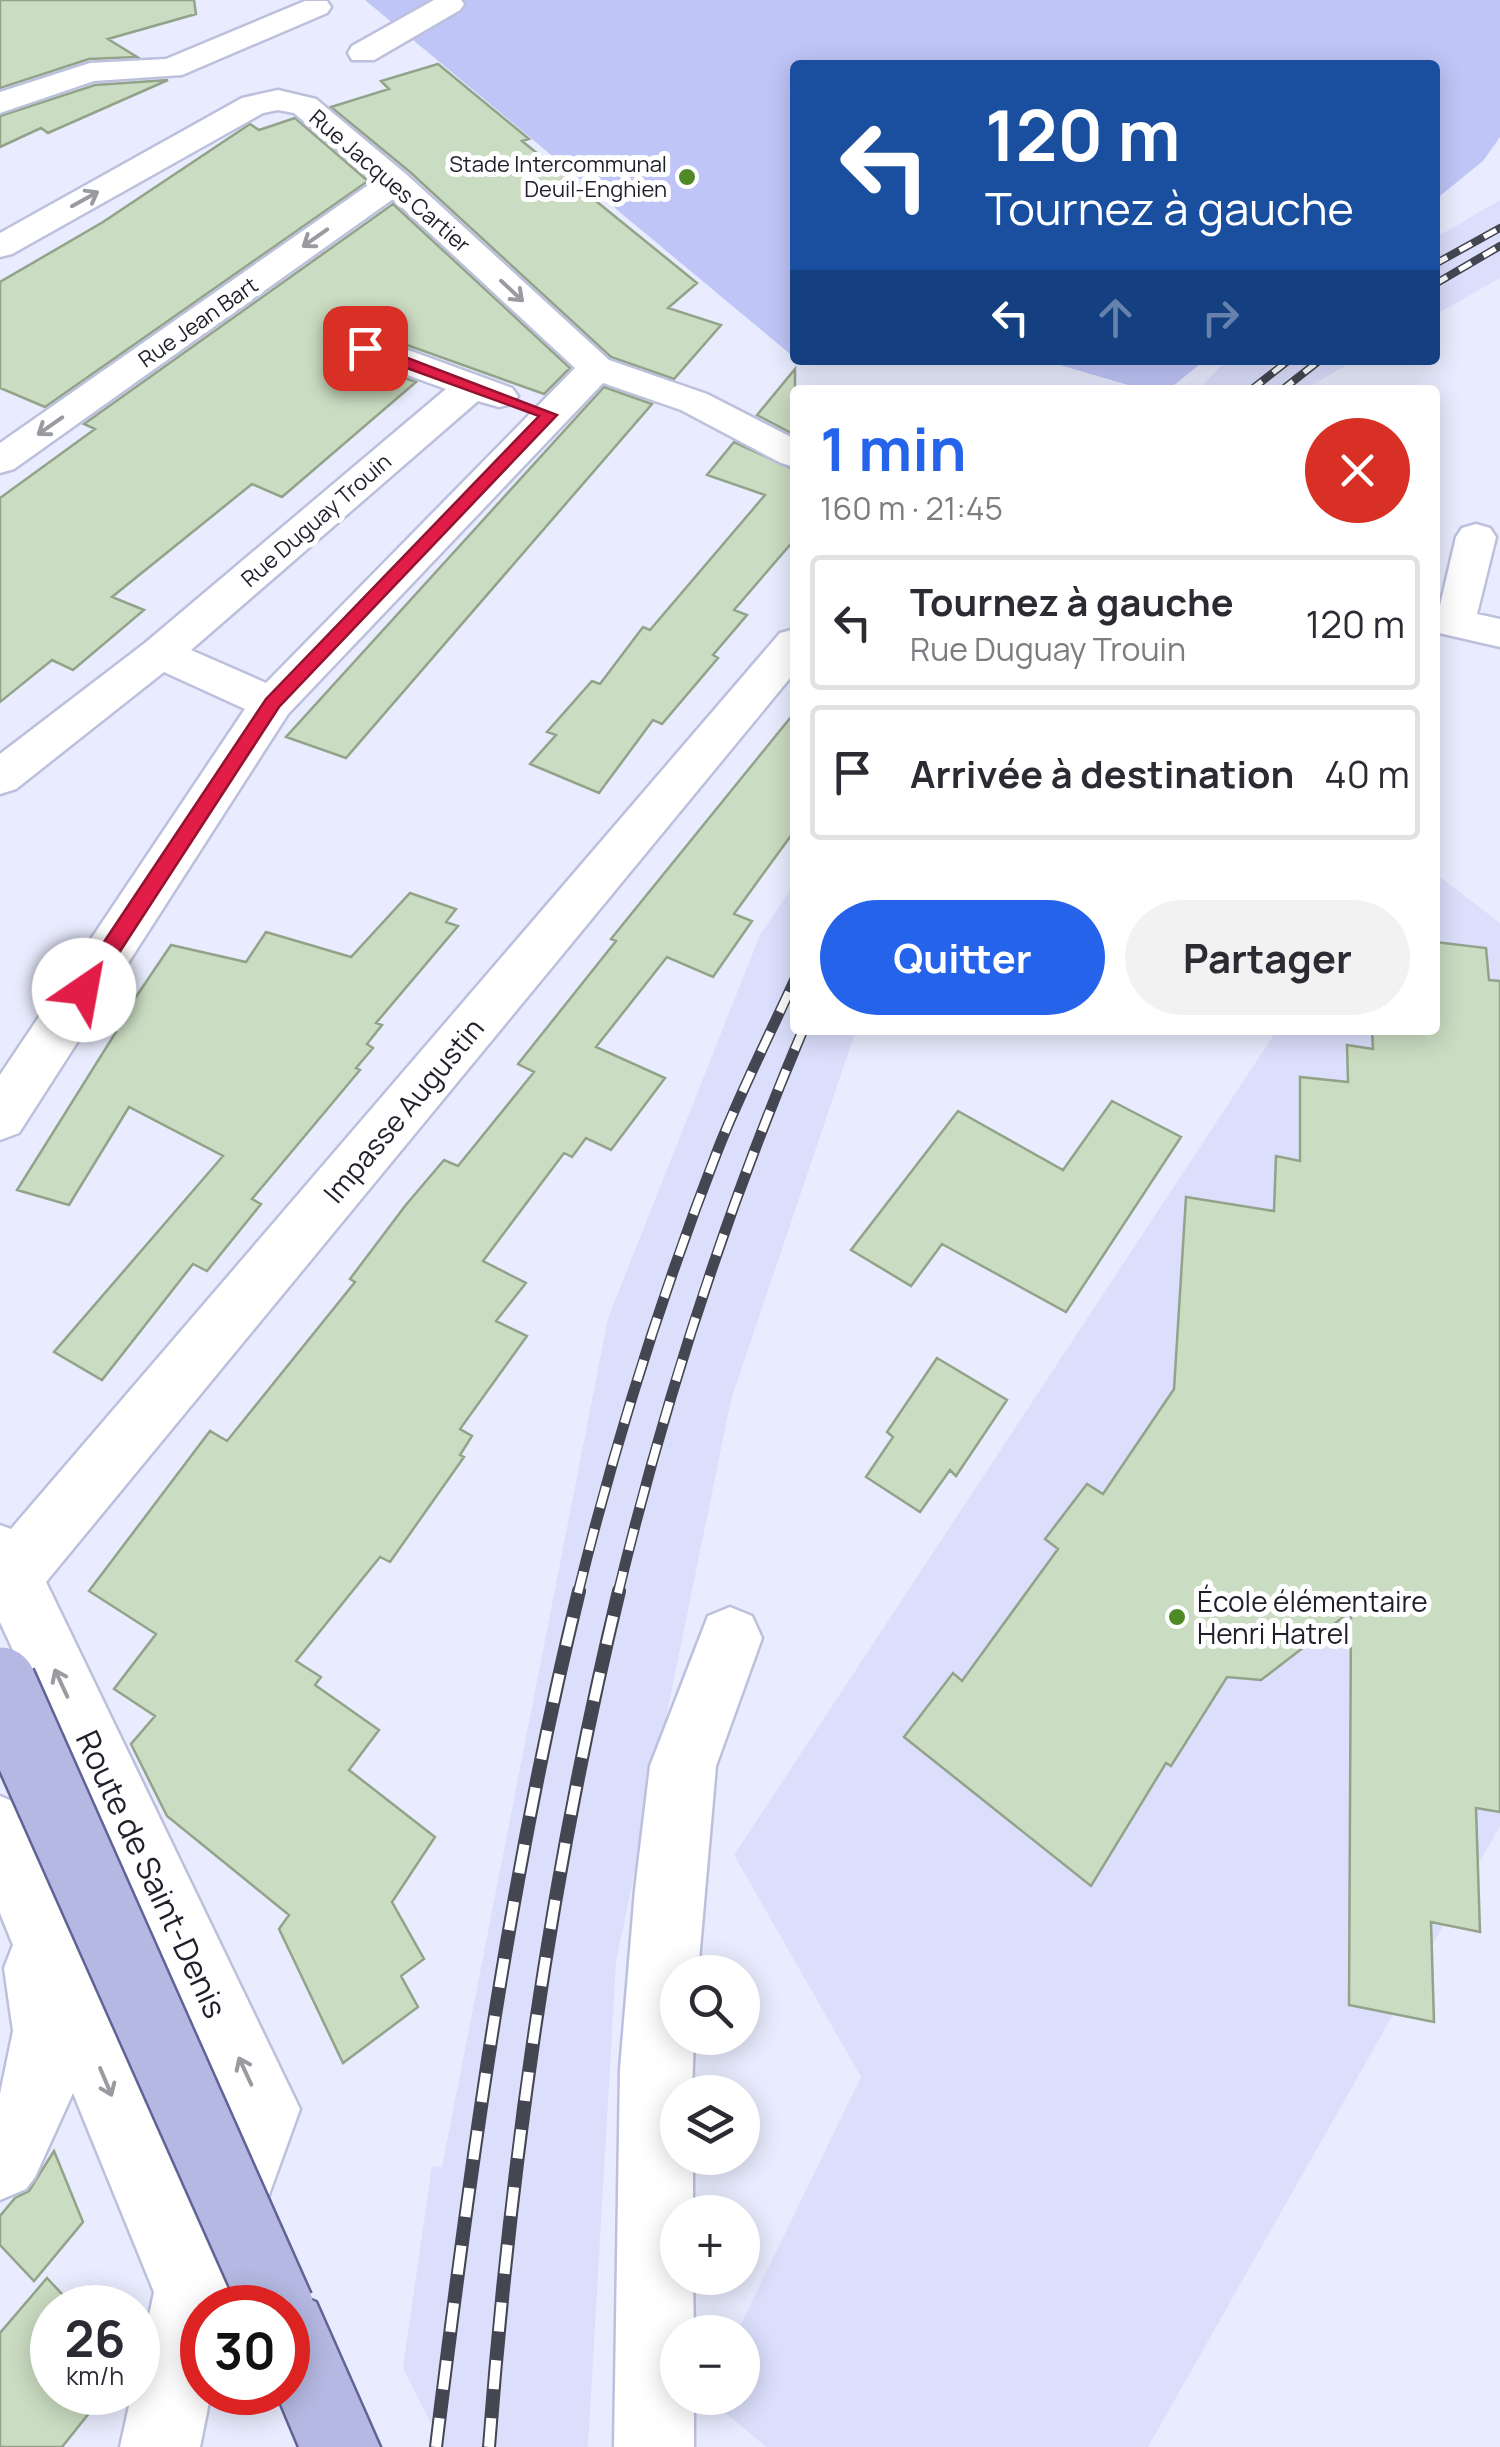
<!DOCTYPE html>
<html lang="fr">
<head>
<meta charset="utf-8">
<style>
	:root { --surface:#fff; --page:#f2f2f3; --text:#2b2b33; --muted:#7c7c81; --line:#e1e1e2; --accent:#2563eb }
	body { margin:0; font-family:Manrope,sans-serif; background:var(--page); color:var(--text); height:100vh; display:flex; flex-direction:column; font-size:38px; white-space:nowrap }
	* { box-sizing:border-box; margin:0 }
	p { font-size:32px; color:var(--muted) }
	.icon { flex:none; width:55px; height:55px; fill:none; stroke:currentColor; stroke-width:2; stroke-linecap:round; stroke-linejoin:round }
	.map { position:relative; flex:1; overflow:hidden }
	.sheet { position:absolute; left:790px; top:385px; width:650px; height:650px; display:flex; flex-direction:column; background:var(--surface); border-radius:10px; box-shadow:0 5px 25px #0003 }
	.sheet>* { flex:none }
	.top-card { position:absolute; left:790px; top:60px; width:650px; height:305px; border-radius:10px; box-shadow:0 5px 25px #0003; background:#1a4fa0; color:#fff; overflow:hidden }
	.tools { position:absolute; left:660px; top:1955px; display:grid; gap:20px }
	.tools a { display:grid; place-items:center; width:100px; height:100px; border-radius:50%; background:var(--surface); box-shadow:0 5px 25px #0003; font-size:50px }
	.speed { position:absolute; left:30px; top:2285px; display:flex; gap:20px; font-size:50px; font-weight:700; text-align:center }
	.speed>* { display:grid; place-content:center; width:130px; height:130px; border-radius:50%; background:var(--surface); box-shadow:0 5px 25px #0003; line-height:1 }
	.speed small { font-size:25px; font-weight:400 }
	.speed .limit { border:15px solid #d22; background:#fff; color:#111 }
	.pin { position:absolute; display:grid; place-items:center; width:85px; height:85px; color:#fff; margin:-42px; border-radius:20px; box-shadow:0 5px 15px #0006 }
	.me { position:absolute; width:110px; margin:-55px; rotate:33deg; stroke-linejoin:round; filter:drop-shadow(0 0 8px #0008) }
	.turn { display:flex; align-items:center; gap:35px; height:210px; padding:0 30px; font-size:45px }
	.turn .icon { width:130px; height:130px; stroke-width:2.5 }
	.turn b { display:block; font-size:70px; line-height:85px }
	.lanes { display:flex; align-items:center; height:95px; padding:0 30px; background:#0003; justify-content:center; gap:50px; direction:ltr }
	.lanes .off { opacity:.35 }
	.round { display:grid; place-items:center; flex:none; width:105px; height:105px; border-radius:52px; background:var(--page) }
	.summary { display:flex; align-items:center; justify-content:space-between; height:170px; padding:0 30px }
	h1 { font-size:60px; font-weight:700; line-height:75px; color:var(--accent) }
	.cta { display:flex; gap:20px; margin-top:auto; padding:20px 30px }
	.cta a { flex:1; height:115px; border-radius:60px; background:var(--accent); color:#fff; font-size:40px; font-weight:700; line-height:115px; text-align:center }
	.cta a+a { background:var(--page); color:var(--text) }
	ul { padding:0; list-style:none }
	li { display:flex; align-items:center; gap:30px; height:135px; margin:0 20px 15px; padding:0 10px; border:5px solid var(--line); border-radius:10px }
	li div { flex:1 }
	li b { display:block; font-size:38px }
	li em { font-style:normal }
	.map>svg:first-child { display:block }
</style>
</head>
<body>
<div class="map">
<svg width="1500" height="2447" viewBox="0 0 1500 2447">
	<rect width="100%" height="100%" fill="#e9ecfe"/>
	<!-- built -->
	<path fill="#dbdffc" d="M1500 200V278L1435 315V238Z
		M1227 360H1356L1303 390H1198Z
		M1435 873 1500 923V1826L1148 2447H766L708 2398H742V2332H737L861 2077 734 1855 1277 1030H1435Z
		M795 883V1030H856L731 1400 616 1963 588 2447H443L403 2368 432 2166 442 2167 608 1318 760 935Z"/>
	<!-- green -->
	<path fill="#bfc5f7" d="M365 0H1500V137L1483 161 1435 200V65H795V358Z
		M1043 360H1205L1168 390H1145Z"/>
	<!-- building -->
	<path fill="#cadcc2" stroke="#92a38a" stroke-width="2.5" d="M0 0H194L196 14 108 39 137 57 89 59 0 88Z
		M438 64 529 139 522 141 697 283 668 308 721 325 674 379 611 357 410 172 331 107 389 89 381 81Z
		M168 80 48 133 41 128 0 147V116L95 85Z
		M295 118 368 181 45 407 0 388V282L103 222 250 124 259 130Z
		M393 204 570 368 544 394 379 335 366 332 351 335 344 345 351 359 416 382 282 497 252 484 112 597 144 610 73 670 52 660 0 702V498L95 429 84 424Z
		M795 369V435L757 415Z
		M604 387 652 404 346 758 286 737Z
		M734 442 795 470V539L734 610 747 615 713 655 718 658 662 724 653 720 599 793 530 764 556 735 547 732 592 681 600 684 643 627 650 630 765 495 707 475Z
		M795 712V830L734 914 752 921 713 977 667 957 596 1047 665 1078 611 1150 586 1138 572 1157 564 1153 483 1261 526 1283 496 1321 527 1336 460 1429 472 1436 460 1455 464 1457 390 1562 380 1557 296 1661 321 1677 315 1685 379 1730 349 1770 435 1837 392 1902 424 1959 401 1976 418 2007 343 2063 279 1929 289 1915 167 1816 131 1744 155 1716 114 1689 156 1634 89 1591 210 1431 227 1441 355 1282 350 1279 405 1206 444 1160 458 1166 534 1072 518 1064 616 941 611 939Z
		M410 893 456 909 446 922 458 926 376 1023 382 1025 367 1044 373 1048 356 1068 360 1070 252 1199 261 1204 207 1271 193 1264 102 1380 54 1352 223 1156 129 1107 69 1205 17 1190 116 1032 113 1031 171 945 246 962 266 932 351 957Z
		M1435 942 1486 948 1489 980 1500 981V1812L1476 1808 1480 1932 1431 1922 1434 2022 1349 2005 1351 1611 1261 1680 1227 1677 1171 1766 1166 1763 1091 1886 904 1737 953 1673 962 1681 1058 1549 1045 1539 1087 1484 1103 1494 1174 1389 1186 1197 1274 1211 1276 1156 1300 1161V1077L1348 1082 1347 1045 1373 1049 1372 1030H1435Z
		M1112 1101 1181 1137 1066 1312 942 1244 911 1286 851 1250 958 1111 1063 1170Z
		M937 1358 1007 1400 956 1476 950 1470 920 1512 866 1477 893 1437 887 1432Z
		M54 2151 83 2222 34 2281 0 2245V2216L15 2198 29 2191Z
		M47 2278 75 2308H52V2392H106L62 2447H0V2333Z"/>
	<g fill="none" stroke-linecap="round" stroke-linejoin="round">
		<defs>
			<path id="minor" d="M434 0H461L464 4 460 10 374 60H352L348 53 352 46Z
				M305 1H327L331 7 327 13 182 75 94 81 0 113V92L90 63 166 59Z
				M278 90 316 99 407 175 609 360 707 394 795 439V467L781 463 681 410 603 383 288 714 19 1133 0 1140V1075L245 709 164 672 16 789 0 794V754L145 643 446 389 352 355 347 347 352 339 365 336 378 339 512 388 518 396 512 404 499 407 478 401 191 650 266 683 575 368 393 199 14 469 0 473V443L374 181 294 113 278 110 263 113 12 254 0 257V233L242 98Z
				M1476 524 1490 528 1496 537 1477 614 1500 619V647L1439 633 1435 627 1456 537 1462 528Z
				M795 629V672L46 1582 300 2109 228 2308H202V2392H211L200 2447H120L132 2392H138V2368L154 2292 73 2093 35 2177 26 2189 0 2200V2094L13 2031 4 1968 13 1945 0 1913V1796L24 1806 192 2198 226 2110 0 1622V1525L11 1529 780 633Z
				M730 1607 752 1616 762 1638 716 1766 698 1972H678V2038H694L692 2092H678V2158H693V2212H678V2278H693L694 2332H678V2398H694V2447H614L620 2069 635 1890 650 1766 708 1616Z"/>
			<path id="major" d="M288 2291 316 2302 380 2447H299L276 2392H288V2308H258L260 2302Z"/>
		</defs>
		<!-- minor casing -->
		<use href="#minor" stroke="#bcc0dd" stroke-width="5"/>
		<!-- major casing -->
		<use href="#major" stroke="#606495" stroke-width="5"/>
		<!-- minor -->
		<use href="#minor" fill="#fff" fill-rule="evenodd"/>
		<!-- major -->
		<use href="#major" fill="#b5b8e2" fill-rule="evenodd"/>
		<defs>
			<path id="rail-far2" d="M1435 264 1500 228
				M1435 284 1500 246
				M1251 390 1289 360
				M1282 390 1320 360"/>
			<path id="rail-far1" d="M578 1593C615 1443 661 1296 717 1152 740 1093 769 1036 795 979
				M618 1593C665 1400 725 1213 803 1030"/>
			<path id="rail" d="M436 2447C471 2159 510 1873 579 1591
				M489 2447C511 2159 551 1872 619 1591"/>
		</defs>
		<!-- rail-far2 casing -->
		<use href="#rail-far2" stroke="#444652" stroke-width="8"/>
		<!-- rail-far1 casing -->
		<use href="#rail-far1" stroke="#444652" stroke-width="11"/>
		<!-- rail casing -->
		<use href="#rail" stroke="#444652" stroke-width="14"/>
		<!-- rail-far2 -->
		<use href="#rail-far2" stroke="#fff" stroke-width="5" stroke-dasharray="14" stroke-linecap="butt"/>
		<!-- rail-far1 -->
		<use href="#rail-far1" stroke="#fff" stroke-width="8" stroke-dasharray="22" stroke-linecap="butt"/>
		<!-- rail -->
		<use href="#rail" stroke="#fff" stroke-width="10" stroke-dasharray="29" stroke-linecap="butt"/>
		<defs>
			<path id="major-bridge" d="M0 1683 278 2308"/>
		</defs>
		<!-- major-bridge casing -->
		<use href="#major-bridge" stroke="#606495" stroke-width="76" stroke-linecap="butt"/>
		<!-- major-bridge -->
		<use href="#major-bridge" stroke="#b5b8e2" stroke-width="71"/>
	</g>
	<!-- one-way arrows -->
	<defs><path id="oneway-shaft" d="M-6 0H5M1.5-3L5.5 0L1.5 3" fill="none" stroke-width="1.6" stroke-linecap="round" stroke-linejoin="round" transform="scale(2.5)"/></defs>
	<g stroke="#9a9ba0">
		<use href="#oneway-shaft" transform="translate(85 199) rotate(-29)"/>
		<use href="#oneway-shaft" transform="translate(315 238) rotate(145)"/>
		<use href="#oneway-shaft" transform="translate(512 291) rotate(43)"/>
		<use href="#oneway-shaft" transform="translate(50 426) rotate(145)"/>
		<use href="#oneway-shaft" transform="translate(61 1683) rotate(-115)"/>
		<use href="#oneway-shaft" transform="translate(245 2071) rotate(-115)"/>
		<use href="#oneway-shaft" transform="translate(106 2082) rotate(67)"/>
	</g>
	<!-- route -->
	<path fill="#e11d48" stroke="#92132f" stroke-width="2.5" d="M360 344H371L557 415 279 707 91 996H76L73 990 76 984 266 699 539 416 360 351Z"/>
	<!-- markers -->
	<g fill="#4f8a27" stroke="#fff" stroke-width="4">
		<circle cx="687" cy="177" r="10"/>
		<circle cx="1177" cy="1617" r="10"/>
	</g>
	<g text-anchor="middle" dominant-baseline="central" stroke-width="10" stroke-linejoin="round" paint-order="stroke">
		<!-- far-poi labels -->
		<g font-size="22" fill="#1f202b" stroke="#fff" text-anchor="end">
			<text x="667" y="164">Stade Intercommunal<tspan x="667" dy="25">Deuil-Enghien</tspan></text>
		</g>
		<!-- far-street labels -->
		<g font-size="22" fill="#1f202b" stroke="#fff">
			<text transform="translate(390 181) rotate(41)">Rue Jacques Cartier</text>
			<text transform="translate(198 322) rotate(-35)">Rue Jean Bart</text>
			<text transform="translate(316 520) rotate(-41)">Rue Duguay Trouin</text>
		</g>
		<!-- street labels -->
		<g font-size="28" fill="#1f202b" stroke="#fff">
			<text transform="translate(403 1110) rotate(-50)">Impasse Augustin</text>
		</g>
		<!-- poi labels -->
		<g font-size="28" fill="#1f202b" stroke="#fff" text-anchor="start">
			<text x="1197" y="1601">École élémentaire<tspan x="1197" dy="32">Henri Hatrel</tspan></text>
		</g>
		<!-- near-street labels -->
		<g font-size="32" fill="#1f202b" stroke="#fff">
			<text transform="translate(152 1874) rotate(65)">Route de Saint-Denis</text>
		</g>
	</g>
</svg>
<div class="tools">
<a><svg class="icon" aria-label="search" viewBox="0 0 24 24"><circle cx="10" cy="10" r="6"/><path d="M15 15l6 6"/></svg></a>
<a><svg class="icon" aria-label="layers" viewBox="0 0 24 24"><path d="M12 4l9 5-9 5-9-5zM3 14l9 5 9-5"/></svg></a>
<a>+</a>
<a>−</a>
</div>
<div class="speed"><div>26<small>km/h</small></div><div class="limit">30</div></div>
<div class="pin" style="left:365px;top:348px;background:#d93025"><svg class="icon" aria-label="arrive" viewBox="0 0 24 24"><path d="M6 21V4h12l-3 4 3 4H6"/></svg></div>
<svg class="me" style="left:84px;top:990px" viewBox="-20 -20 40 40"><circle r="19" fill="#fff"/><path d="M0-13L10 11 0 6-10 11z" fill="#e11d48"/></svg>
<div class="top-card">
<div class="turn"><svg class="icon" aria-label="left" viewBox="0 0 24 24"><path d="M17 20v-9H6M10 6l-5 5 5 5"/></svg><div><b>120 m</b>Tournez à gauche</div></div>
<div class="lanes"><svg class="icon" aria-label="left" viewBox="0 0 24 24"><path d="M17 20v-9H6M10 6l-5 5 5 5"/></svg><svg class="icon off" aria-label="ahead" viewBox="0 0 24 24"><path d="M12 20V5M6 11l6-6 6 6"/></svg><svg class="icon off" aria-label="right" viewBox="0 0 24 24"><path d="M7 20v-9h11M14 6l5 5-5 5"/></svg></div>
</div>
<section class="sheet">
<div class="summary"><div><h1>1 min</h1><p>160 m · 21:45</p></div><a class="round" style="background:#d93025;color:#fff"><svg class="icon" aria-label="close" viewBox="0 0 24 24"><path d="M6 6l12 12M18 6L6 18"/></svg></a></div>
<ul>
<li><svg class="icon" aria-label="left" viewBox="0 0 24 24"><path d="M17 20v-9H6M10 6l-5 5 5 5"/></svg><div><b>Tournez à gauche</b><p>Rue Duguay Trouin</p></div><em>120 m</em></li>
<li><svg class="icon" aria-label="arrive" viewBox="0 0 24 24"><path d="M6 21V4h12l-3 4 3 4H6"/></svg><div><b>Arrivée à destination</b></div><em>40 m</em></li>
</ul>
<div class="cta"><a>Quitter</a><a>Partager</a></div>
</section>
</div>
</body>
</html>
